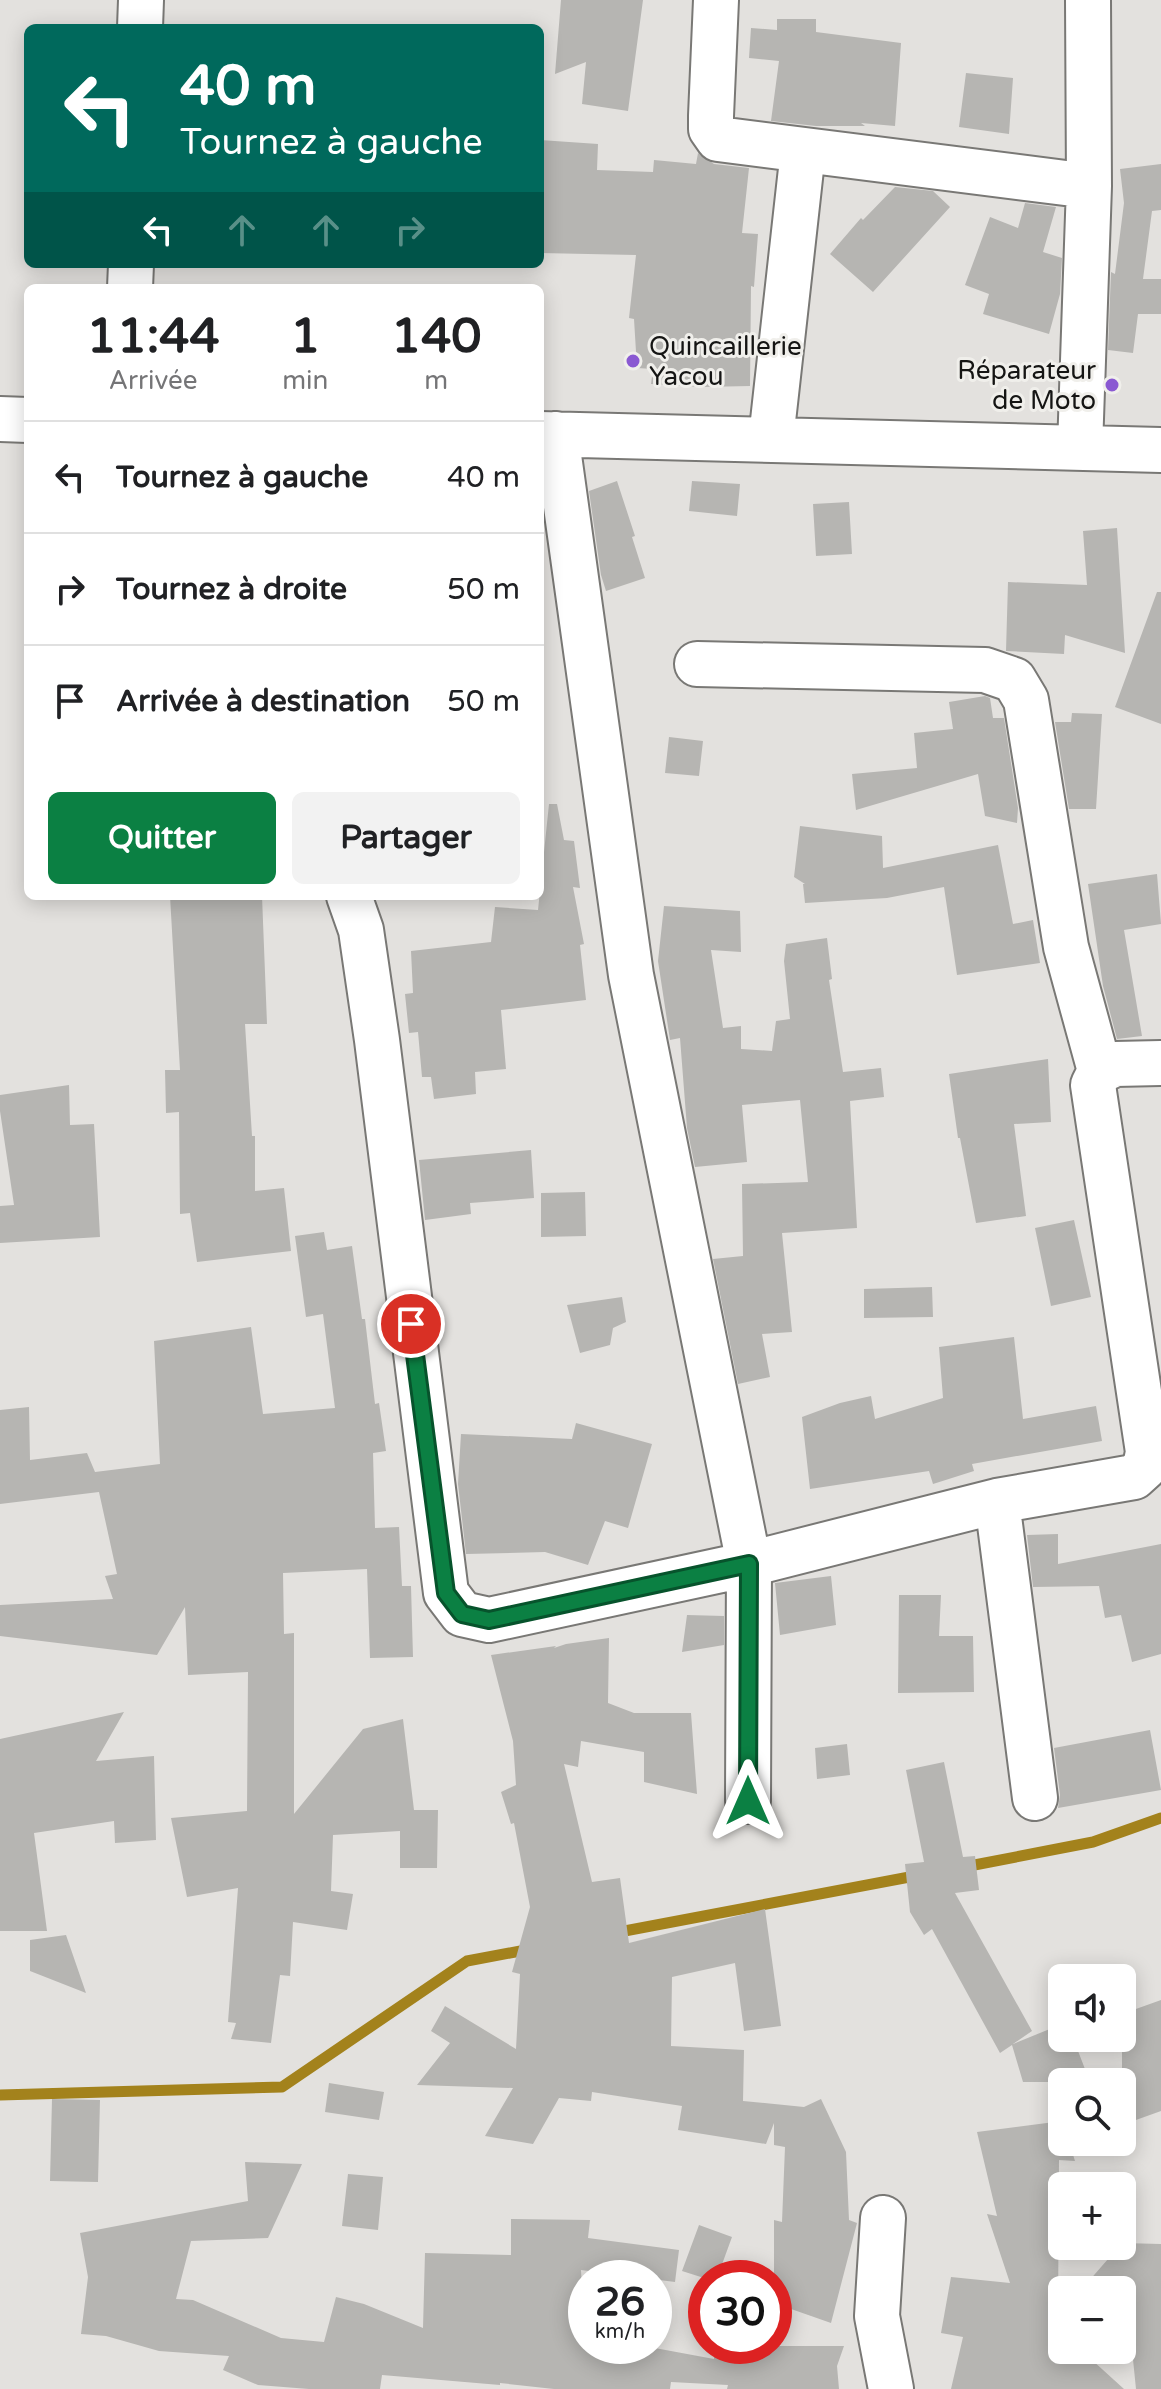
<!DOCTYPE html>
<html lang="fr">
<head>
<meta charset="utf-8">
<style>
	:root { --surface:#fff; --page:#f2f2f2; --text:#202124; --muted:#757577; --line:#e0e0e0; --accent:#0b8043 }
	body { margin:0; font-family:"Varela Round",sans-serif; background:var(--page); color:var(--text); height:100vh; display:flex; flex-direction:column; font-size:30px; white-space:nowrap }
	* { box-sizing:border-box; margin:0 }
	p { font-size:26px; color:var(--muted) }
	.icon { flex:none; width:44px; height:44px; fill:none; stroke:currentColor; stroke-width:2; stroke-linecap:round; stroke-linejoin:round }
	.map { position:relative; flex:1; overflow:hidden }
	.sheet { position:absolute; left:24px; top:284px; width:520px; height:616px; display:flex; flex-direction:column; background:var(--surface); border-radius:12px; box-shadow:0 4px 20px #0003 }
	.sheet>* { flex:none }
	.guide { position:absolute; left:24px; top:24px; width:520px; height:244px; border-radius:12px; box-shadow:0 4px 20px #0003; background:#00695c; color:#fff; overflow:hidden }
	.fabs { position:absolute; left:1048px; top:1964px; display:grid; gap:16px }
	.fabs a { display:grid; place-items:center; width:88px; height:88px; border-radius:12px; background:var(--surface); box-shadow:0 4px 20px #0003; font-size:40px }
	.speed { position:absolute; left:568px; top:2260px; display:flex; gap:16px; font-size:40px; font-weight:700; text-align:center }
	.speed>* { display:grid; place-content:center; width:104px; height:104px; border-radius:50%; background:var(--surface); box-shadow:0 4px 20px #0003; line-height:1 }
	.speed small { font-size:20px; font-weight:400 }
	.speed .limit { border:12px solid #d22; background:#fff; color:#111 }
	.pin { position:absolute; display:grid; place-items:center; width:68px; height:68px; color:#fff; margin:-34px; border:4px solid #fff; border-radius:50%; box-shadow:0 2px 8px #0007 }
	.me { position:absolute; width:88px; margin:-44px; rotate:0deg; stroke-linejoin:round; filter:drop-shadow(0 0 6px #0008) }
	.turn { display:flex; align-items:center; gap:28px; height:168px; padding:0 24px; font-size:36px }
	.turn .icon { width:104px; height:104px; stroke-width:2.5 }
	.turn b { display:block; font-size:56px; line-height:68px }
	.lanes { display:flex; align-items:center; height:76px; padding:0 24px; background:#0003; justify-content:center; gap:40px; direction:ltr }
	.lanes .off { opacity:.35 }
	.eta { display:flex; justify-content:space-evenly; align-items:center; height:136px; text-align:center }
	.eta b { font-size:48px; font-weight:700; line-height:56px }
	.button { display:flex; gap:16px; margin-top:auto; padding:16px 24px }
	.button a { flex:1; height:92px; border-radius:12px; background:var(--accent); color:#fff; font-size:32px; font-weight:700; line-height:92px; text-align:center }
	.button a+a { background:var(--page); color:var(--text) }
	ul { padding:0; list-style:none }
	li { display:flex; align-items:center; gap:24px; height:112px; padding:0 24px; border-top:2px solid var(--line) }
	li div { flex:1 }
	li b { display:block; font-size:30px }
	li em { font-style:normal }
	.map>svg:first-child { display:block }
</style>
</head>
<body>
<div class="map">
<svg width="1161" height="2389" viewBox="0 0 1161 2389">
	<rect width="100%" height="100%" fill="#e3e1de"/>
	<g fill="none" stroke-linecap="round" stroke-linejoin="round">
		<!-- stream -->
		<path stroke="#a3821c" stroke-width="11" d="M964 1867 1093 1842 1161 1818
			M614 1933 920 1875
			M0 2095 282 2087 467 1961 531 1949"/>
	</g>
	<!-- building -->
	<path fill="#b6b5b2" d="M561 0H643L628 111 582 104 586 62 555 74Z
		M777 19H816V32L901 43 895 126 861 123 865 126H816L771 121 779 61 749 58 751 28 777 30Z
		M966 73 1013 78 1009 134 959 127Z
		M540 140 598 144 597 170 653 172 654 160 696 164 698 153 714 164 749 168 742 233 758 234 754 287 751 286 750 386 702 387 651 384 653 369 637 368 634 319 629 318 636 255 540 253Z
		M1161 164V210L1152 211 1143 279H1161V314H1138L1133 353 1108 350 1111 272 1115 274 1124 203 1120 169Z
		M895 187 933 191 950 207 873 292 830 254 861 218 863 220Z
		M1025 203 1056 207 1043 252 1062 258 1060 294 1049 334 983 314 989 294 965 285 990 217 1018 228Z
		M617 481 635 536 632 537 645 578 606 591 601 575 589 491Z
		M692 481 740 484 737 516 689 511Z
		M849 502 852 554 816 556 813 504Z
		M1117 528 1125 653 1065 635 1064 654 1006 651 1008 582 1087 585 1083 531Z
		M1157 592H1161V724L1115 707Z
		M985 696 990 698 993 718H1004L1018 808 1017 823 985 816 978 774 856 810 852 774 917 768 914 733 953 729 949 702Z
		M1072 713 1102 714 1096 809H1069L1055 722H1071Z
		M669 737 703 741 699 776 665 773Z
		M549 804H557L564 840 574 841 580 888 573 887 584 944 580 945 586 1000 501 1010 506 1069 475 1072 476 1094 434 1099 431 1077H422L418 1032 409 1033 405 994 413 993 411 951 491 942 495 907 538 910Z
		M800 826 882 836 883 868 998 845 1013 924 1033 920 1040 963 957 975 944 887 887 898 805 903 803 884H805L794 877Z
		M1157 874 1161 924 1124 930 1142 1036 1117 1039 1103 986 1088 884Z
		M170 896H262L267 1024H245L252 1136H255V1191L284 1188 291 1251 197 1262 190 1213 180 1214 179 1112 166 1113 165 1070H180Z
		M664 906 740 911 741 952 711 950 723 1028 741 1026V1049L772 1051 776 1021 790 1019 784 961 786 944 827 938 832 979 829 980 843 1072 881 1068 884 1097 850 1101 857 1228 782 1233 792 1332 762 1334 770 1377 738 1384 713 1259 743 1256 742 1184 808 1182 800 1100 742 1105 747 1162 695 1167 687 1128 680 1038 670 1040 658 961Z
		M1048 1059 1051 1122 1014 1124 1026 1216 976 1223 960 1138H958L949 1074Z
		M69 1085 70 1125 94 1124 100 1237 0 1243V1206L14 1205 0 1111V1095Z
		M531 1150 534 1198 470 1203 471 1214 425 1220 419 1160Z
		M585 1192 586 1236 541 1237V1193Z
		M1074 1220 1091 1297 1051 1306 1035 1228Z
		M324 1232 327 1250 352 1246 362 1319H365L375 1404 379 1403 386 1451 373 1453 375 1528 399 1527 402 1586H411L413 1657 370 1658 367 1569 283 1573 284 1634 294 1633V1814L363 1729 403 1719 414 1810H438L437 1868H400V1831L333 1835 331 1891 353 1894 347 1930 293 1922 290 1976 280 1975 271 2043 231 2039 236 2023 228 2022 238 1888 187 1897 171 1818 247 1811 248 1672 188 1675 185 1607 157 1655 0 1636V1605L113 1599 105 1576 117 1574 99 1492 0 1504V1410L29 1407 30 1460 87 1453 95 1472 160 1464 154 1341 251 1327 263 1414 335 1408 323 1314 306 1317 295 1236Z
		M932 1287 933 1317 864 1318V1289Z
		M622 1297 626 1322 613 1328 610 1345 580 1353 567 1305Z
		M1014 1337 1023 1419 1096 1406 1102 1441 972 1464 974 1471 933 1484 929 1471 810 1489 802 1417 840 1403 871 1396 875 1419 943 1398 939 1347Z
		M576 1423 652 1444 628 1528 605 1521 588 1565 545 1552 466 1554 458 1484 461 1434 572 1439Z
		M1058 1534V1564L1161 1544V1654L1132 1662 1121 1615 1105 1618 1099 1586 1033 1587 1027 1535Z
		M831 1576 836 1625 780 1635 775 1583Z
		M899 1595H941L939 1636H973L974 1692 898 1693Z
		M687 1615 724 1616V1645L682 1652Z
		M609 1638 608 1703 634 1713H691L697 1794 644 1782V1752L581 1741 578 1767 564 1764 592 1882 620 1878 629 1943 765 1909 781 2026 744 2031 735 1963 672 1977 671 2046 744 2050 743 2101 804 2107 821 2099 846 2152 849 2220 857 2223 831 2323 774 2303V2220L782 2222 785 2147 774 2145V2123L766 2144 678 2130 682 2106 592 2092 591 2101 559 2098 533 2144 485 2136 513 2088 417 2085 450 2043 431 2031 445 2006 516 2049 520 1974 512 1972 530 1907 514 1823 511 1824 501 1792 516 1785 513 1741 491 1655 556 1646 554 1648 566 1644Z
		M124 1712 96 1761 154 1756 156 1840 115 1843 114 1821 34 1833 47 1931H0V1739Z
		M1150 1730 1161 1790 1058 1808 1060 1795 1054 1748Z
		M847 1744 850 1775 817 1779 815 1748Z
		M944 1762 963 1857 975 1856 979 1890 955 1893 1032 2031 1013 2044 1062 2024V2038H1073L1090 2082H1023L1012 2045 1000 2053 932 1929 924 1935 910 1912 905 1864 924 1862 906 1770Z
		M66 1935 86 1993 30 1971V1940Z
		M1161 2000V2111L1122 2125V2014Z
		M329 2083 384 2092 379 2120 325 2112Z
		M52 2099 100 2100 98 2182 50 2181Z
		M1062 2121V2142H1069L1075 2161 1059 2160 1058 2317 1062 2312V2350H1081L1124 2389H951L963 2337 941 2333 951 2277 1010 2283 987 2214 997 2216 977 2132Z
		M245 2162 302 2164 268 2238 191 2241 176 2299 193 2300 281 2338 324 2342 336 2297 364 2304 423 2328 425 2253 511 2255V2219L590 2220 588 2238 679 2250 675 2282 581 2270 585 2346H644L714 2359V2346H844L837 2366 839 2389H727L728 2385 671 2382 670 2389H554L500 2383V2385L382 2375 380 2389H309L258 2385 223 2370 229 2356 159 2351 106 2336 81 2334 88 2277 80 2233 248 2201Z
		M348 2174 383 2177 378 2230 342 2226Z
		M699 2225 732 2237 717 2278H704L682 2271Z
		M1122 2243 1161 2244V2389H1136L1126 2290H1081Z"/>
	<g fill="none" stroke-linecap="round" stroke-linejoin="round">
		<defs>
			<path id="minor" d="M716 0 711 116V129L718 139 1089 186
				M140 28 141 0
				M130 288 131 264
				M0 419 28 420
				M540 434 1161 450
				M556 434 631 975 749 1564 748 1801
				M771 439 803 151
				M1080 448 1089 186 1088 0
				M349 896 361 930 377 1040 446 1593 462 1614 489 1620 749 1564 997 1501 1134 1477 1145 1467 1148 1452 1093 1085 1100 1071 1066 947 1026 700 1014 680 985 670 697 664
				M1100 1071 1115 1064 1161 1063
				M997 1501 1035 1798
				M883 2218 877 2316 891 2389"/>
		</defs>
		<!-- minor casing -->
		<use href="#minor" stroke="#797875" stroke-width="48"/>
		<!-- minor -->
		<use href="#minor" stroke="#fff" stroke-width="44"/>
	</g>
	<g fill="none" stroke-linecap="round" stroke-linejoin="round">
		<defs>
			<path id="route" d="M411 1324 446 1593 462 1614 489 1620 749 1564 748 1801"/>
		</defs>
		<!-- route casing -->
		<use href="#route" stroke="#07532c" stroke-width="20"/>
		<!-- route -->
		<use href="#route" stroke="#0b8043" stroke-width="14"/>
	</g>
	<!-- markers -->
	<g fill="#8a59d2" stroke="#f0efeb" stroke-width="3">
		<circle cx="633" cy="361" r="8"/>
		<circle cx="1112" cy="385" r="8"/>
	</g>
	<g text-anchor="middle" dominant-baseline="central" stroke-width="6" stroke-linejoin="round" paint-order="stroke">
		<!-- poi labels -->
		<g font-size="26" fill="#151514" stroke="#f0efeb" text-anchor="start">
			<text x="649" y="346">Quincaillerie<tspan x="649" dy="30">Yacou</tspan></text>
			<text x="1096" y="370" text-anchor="end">Réparateur<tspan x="1096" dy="30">de Moto</tspan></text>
		</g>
	</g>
</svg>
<div class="fabs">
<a><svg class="icon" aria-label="sound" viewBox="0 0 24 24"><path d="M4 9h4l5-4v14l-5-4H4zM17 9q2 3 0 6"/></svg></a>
<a><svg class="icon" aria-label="search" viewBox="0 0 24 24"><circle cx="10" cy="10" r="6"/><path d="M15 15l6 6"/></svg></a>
<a>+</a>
<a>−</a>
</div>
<div class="speed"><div>26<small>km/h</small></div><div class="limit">30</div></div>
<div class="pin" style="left:411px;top:1324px;background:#d93025"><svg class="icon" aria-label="arrive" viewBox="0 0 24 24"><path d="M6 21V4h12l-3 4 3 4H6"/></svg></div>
<svg class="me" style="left:748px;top:1801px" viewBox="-20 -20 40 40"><path d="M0-17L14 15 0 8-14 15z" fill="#0b8043" stroke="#fff" stroke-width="4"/></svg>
<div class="guide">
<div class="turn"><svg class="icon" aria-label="left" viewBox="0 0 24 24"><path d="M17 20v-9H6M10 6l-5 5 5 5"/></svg><div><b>40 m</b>Tournez à gauche</div></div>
<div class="lanes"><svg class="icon" aria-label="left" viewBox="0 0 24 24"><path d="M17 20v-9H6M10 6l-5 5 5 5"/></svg><svg class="icon off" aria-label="ahead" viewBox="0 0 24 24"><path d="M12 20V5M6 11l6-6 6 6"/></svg><svg class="icon off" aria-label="ahead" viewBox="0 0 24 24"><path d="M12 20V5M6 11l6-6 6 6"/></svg><svg class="icon off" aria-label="right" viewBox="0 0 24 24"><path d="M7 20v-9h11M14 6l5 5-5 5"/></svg></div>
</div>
<section class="sheet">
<div class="eta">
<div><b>11:44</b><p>Arrivée</p></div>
<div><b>1</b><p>min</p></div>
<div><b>140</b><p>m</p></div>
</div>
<ul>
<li><svg class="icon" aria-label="left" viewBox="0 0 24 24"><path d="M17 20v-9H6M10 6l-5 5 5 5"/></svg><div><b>Tournez à gauche</b></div><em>40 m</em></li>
<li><svg class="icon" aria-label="right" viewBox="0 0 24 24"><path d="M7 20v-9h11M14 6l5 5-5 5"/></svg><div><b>Tournez à droite</b></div><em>50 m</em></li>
<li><svg class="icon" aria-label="arrive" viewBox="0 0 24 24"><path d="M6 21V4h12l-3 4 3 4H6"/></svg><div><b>Arrivée à destination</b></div><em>50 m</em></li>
</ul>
<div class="button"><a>Quitter</a><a>Partager</a></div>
</section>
</div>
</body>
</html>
